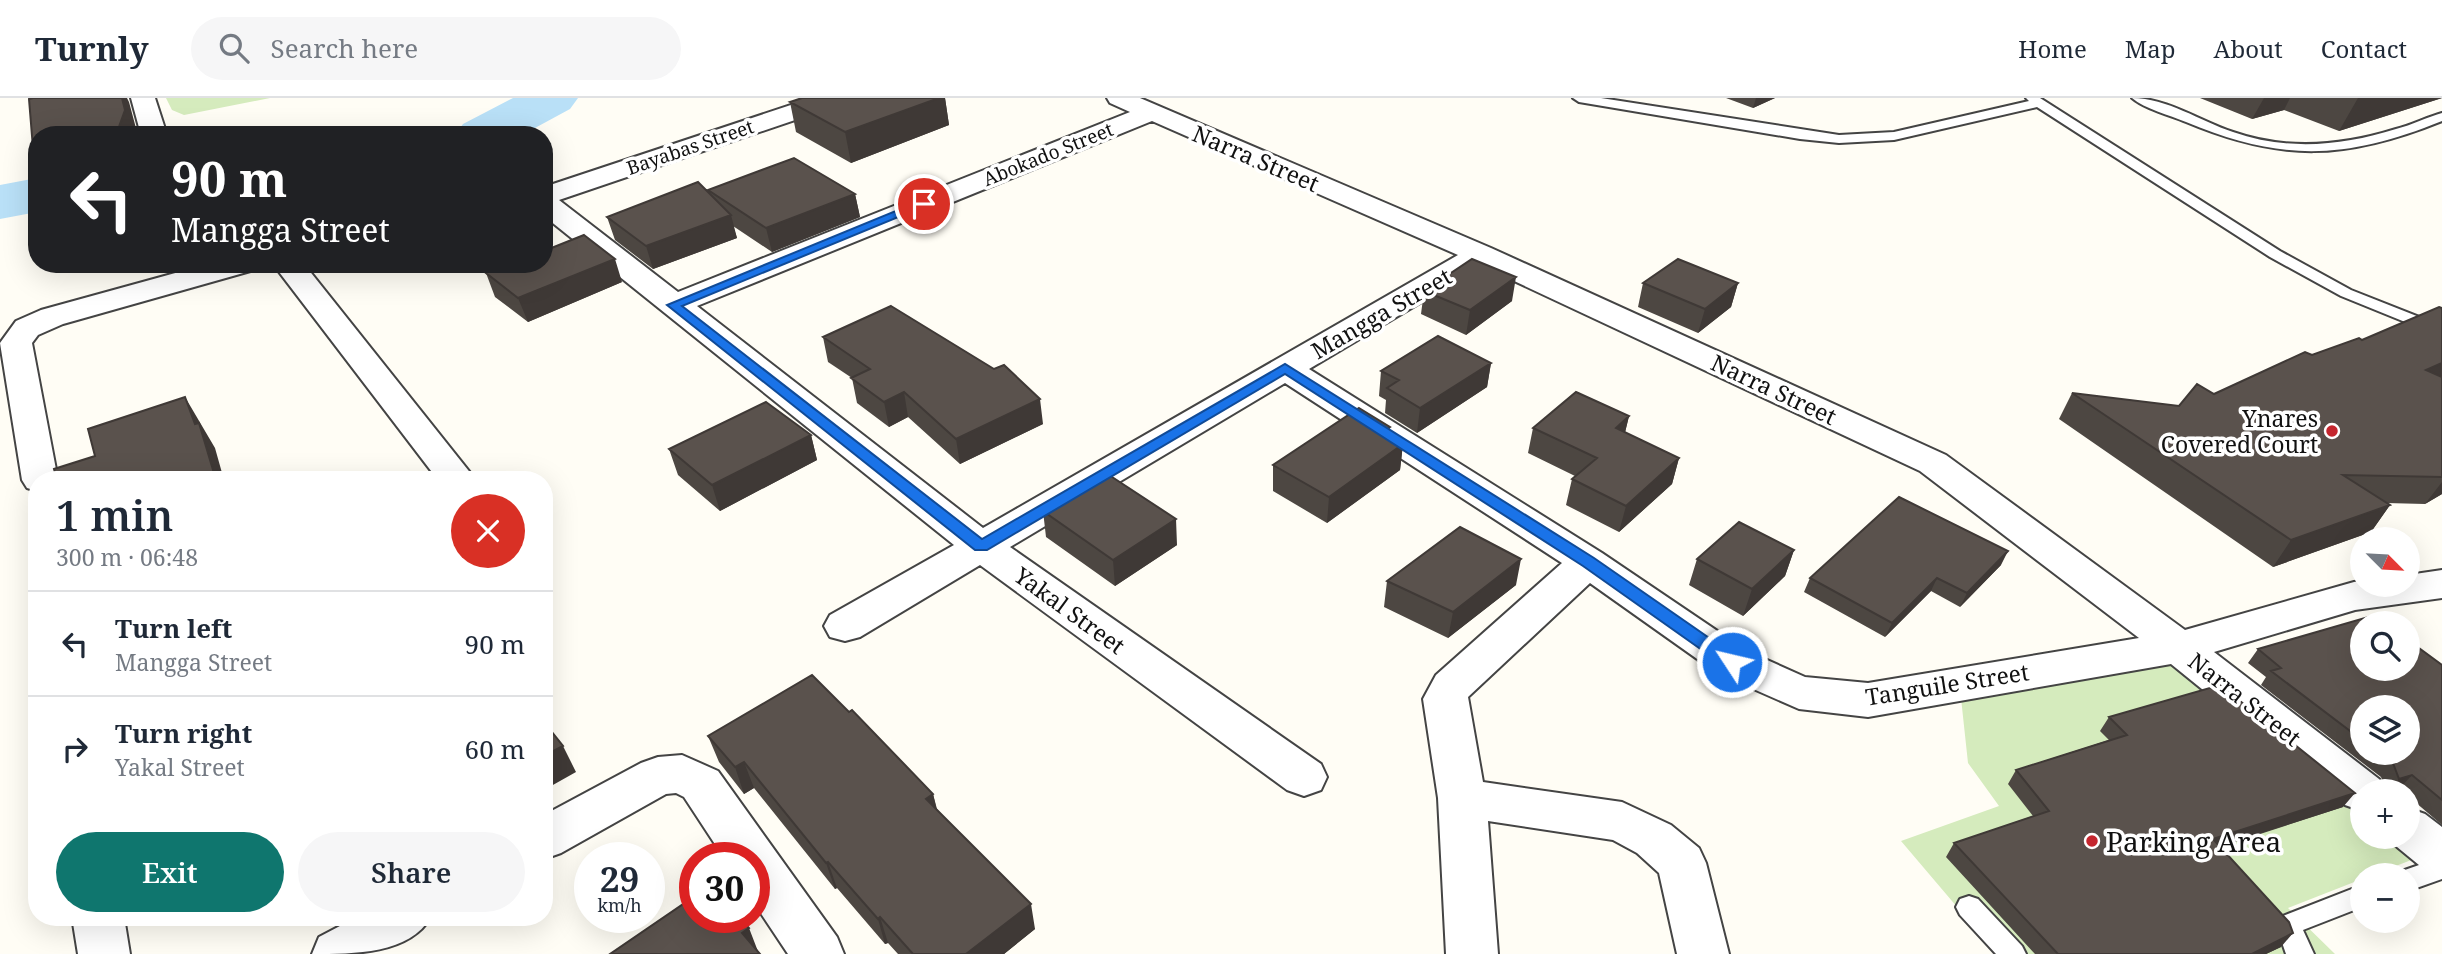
<!DOCTYPE html>
<html lang="en">
<head>
<meta charset="utf-8">
<style>
	:root { --surface:#fff; --page:#f6f6f7; --text:#1f2937; --muted:#747a83; --line:#e0e1e3; --accent:#0f766e }
	body { margin:0; font-family:"Noto Serif",serif; background:var(--page); color:var(--text); height:100vh; display:flex; flex-direction:column; font-size:26px; white-space:nowrap }
	* { box-sizing:border-box; margin:0 }
	p { font-size:23px; color:var(--muted) }
	.icon { flex:none; width:38px; height:38px; fill:none; stroke:currentColor; stroke-width:2; stroke-linecap:round; stroke-linejoin:round }
	.map { position:relative; flex:1; overflow:hidden }
	.drawer { position:absolute; left:28px; top:373px; width:525px; height:455px; display:flex; flex-direction:column; background:var(--surface); border-radius:28px; box-shadow:0 7px 28px #0002 }
	.drawer>* { flex:none }
	.hud { position:absolute; left:28px; top:28px; width:525px; height:147px; border-radius:28px; box-shadow:0 7px 28px #0002; background:#202124; color:#fff; overflow:hidden }
	.needle { width:46px; rotate:114deg }
	.fabs { position:absolute; left:2350px; top:429px; display:grid; gap:14px }
	.fabs a { display:grid; place-items:center; width:70px; height:70px; border-radius:50%; background:var(--surface); box-shadow:0 7px 28px #0002; font-size:35px }
	.speed { position:absolute; left:574px; top:744px; display:flex; gap:14px; font-size:35px; font-weight:700; text-align:center }
	.speed>* { display:grid; place-content:center; width:91px; height:91px; border-radius:50%; background:var(--surface); box-shadow:0 7px 28px #0002; line-height:1 }
	.speed small { font-size:18px; font-weight:400 }
	.speed .limit { border:10px solid #d22; background:#fff; color:#111 }
	.pin { position:absolute; display:grid; place-items:center; width:60px; height:60px; color:#fff; margin:-30px; border:4px solid #fff; border-radius:50%; box-shadow:0 2px 7px #0007 }
	.me { position:absolute; width:77px; margin:-38px; rotate:305deg; stroke-linejoin:round; filter:drop-shadow(0 0 5px #0008) }
	.turn { display:flex; align-items:center; gap:24px; height:147px; padding:0 28px; font-size:32px }
	.turn .icon { width:91px; height:91px; stroke-width:2.5 }
	.turn b { display:block; font-size:49px; line-height:60px }
	.round { display:grid; place-items:center; flex:none; width:74px; height:74px; border-radius:37px; background:var(--page) }
	.overview { display:flex; align-items:center; justify-content:space-between; height:119px; padding:0 28px }
	h1 { font-size:42px; font-weight:600; line-height:52px }
	.cta { display:flex; gap:14px; margin-top:auto; padding:14px 28px }
	.cta a { flex:1; height:80px; border-radius:42px; background:var(--accent); color:#fff; font-size:28px; font-weight:600; line-height:80px; text-align:center }
	.cta a+a { background:var(--page); color:var(--text) }
	ul { padding:0; list-style:none }
	li { display:flex; align-items:center; gap:21px; height:105px; padding:0 28px; border-top:2px solid var(--line) }
	li div { flex:1 }
	li b { display:block; font-size:26px }
	li em { font-style:normal }
	header { display:flex; align-items:center; gap:42px; box-sizing:border-box; height:98px; padding:0 35px; background:var(--surface); border-bottom:2px solid var(--line) }
	header strong { font-size:33px }
	nav { display:flex; gap:38px; margin-inline-start:auto; font-size:24px }
	.search { width:490px; height:63px; background:var(--page); display:flex; align-items:center; gap:18px; box-sizing:border-box; padding:0 24px; border-radius:38px; color:var(--muted); font-size:26px }
	.map>svg:first-child { display:block }
</style>
</head>
<body>
<header>
<strong>Turnly</strong>
<div class="search"><svg class="icon" aria-label="search" viewBox="0 0 24 24"><circle cx="10" cy="10" r="6"/><path d="M15 15l6 6"/></svg>Search here</div>
<nav><a>Home</a><a>Map</a><a>About</a><a>Contact</a></nav>
</header>
<div class="map">
<svg width="2442" height="856" viewBox="0 0 2442 856">
	<rect width="100%" height="100%" fill="#fffdf5"/>
	<!-- green -->
	<path fill="#d5ebbd" d="M166 0H270L184 17 172 12Z
		M2193 560 2362 700V738H2408L2429 755 2373 777H2362V781L2288 810 2335 856H1997L1901 743 1999 708 1968 665 1961 600Z"/>
	<g fill="none" stroke-linecap="round" stroke-linejoin="round">
		<!-- river -->
		<path fill="#b9e0f7" fill-rule="evenodd" d="M513 0H578L570 11 522 37H455L463 26Z
			M37 80V114L0 121V87Z"/>
		<defs>
			<path id="service" d="M1573 0H1601L1839 37 1894 34 2029 3 2026 0H2040L2280 153 2351 192 2442 228V239L2341 198 2270 159 2037 9 1894 42 1839 45 1800 41 1579 4Z
				M2132 0C2167 0 2200 23 2233 34 2287 53 2342 48 2396 31 2412 27 2427 19 2442 15V23C2346 62 2281 64 2186 24 2169 17 2145 11 2132 0Z
				M2442 759V781L2408 793V777H2398L2399 774Z
				M2362 787V809L2303 832 2314 856H2286L2276 827 2280 819Z
				M1969 798 1978 801 2022 848 2026 856H1996L1960 817 1956 809 1960 801Z"/>
			<path id="minor" d="M131 0H155L167 37H141Z
				M812 0H848L845 5 559 102 678 194 1130 14 1110 5 1107 0H1140L1491 150 1946 357 2185 532 2354 484 2362 483V486H2408V477L2442 472V500L2355 512 2214 554 2379 681 2385 693H2362V713L2345 707 2171 566 1868 619 1799 611 1717 575 1590 485 1468 599 1483 684 1622 704 1671 727 1699 750 1706 765 1729 856H1677L1659 775 1637 755 1613 742 1488 723 1498 856H1446L1438 700 1423 601 1436 577 1562 465 1285 285 1010 449 1321 666 1327 679 1321 692 1304 698 1287 692 980 467 860 539 845 543 830 539 824 528 830 517 954 447 544 118V89ZM1152 23 1458 157 983 430 697 208ZM1482 168 1920 373 2139 540 1868 585 1805 579 1747 553 1602 455 1309 271Z
				M208 166H258L254 172 63 226 38 237 32 245 58 382H37V393L27 390 22 382 0 245 16 223 41 212Z
				M273 166H304L476 382H438Z
				M682 657 718 673 837 839 844 856H788L754 805V760H724L684 699 676 695 666 696 561 755 544 761V717L641 665 658 659Z
				M2408 710 2425 716 2442 729V778L2425 772 2391 744 2388 738H2408Z
				M72 819H124L130 856H78Z
				M357 819H431C409 856 355 856 312 856L319 839Z"/>
		</defs>
		<!-- service casing -->
		<use href="#service" stroke="#444" stroke-width="4"/>
		<!-- minor casing -->
		<use href="#minor" stroke="#444" stroke-width="4"/>
		<!-- service -->
		<use href="#service" fill="#fff" fill-rule="evenodd"/>
		<!-- minor -->
		<use href="#minor" fill="#fff" fill-rule="evenodd"/>
	</g>
	<!-- wall -->
	<path fill="#4d4742" fill-rule="evenodd" d="M802 0H945L949 27 851 65 796 34 790 4Z
		M1726 0H1775L1753 10Z
		M2200 0H2442L2339 33 2284 12 2252 21Z
		M708 92 855 96 860 119 772 154 733 128 737 140 653 171 615 142 607 119 709 95Z
		M486 175 622 184 528 224 495 199Z
		M1643 185H1738L1731 209 1698 235 1638 209Z
		M1424 193 1512 203 1466 237 1421 216Z
		M2442 210V396L2425 406 2386 405 2390 407 2371 434 2273 469 2059 321 2072 295 2179 308 2214 296 2312 257 2362 242Z
		M823 239 1043 326 960 366 908 319 889 329 857 305 852 280 828 264Z
		M1491 265 1487 289 1417 335 1385 315 1386 302 1379 298 1381 273Z
		M1629 318 1625 334 1679 360 1672 386 1619 434 1566 407 1572 381 1575 378 1528 355 1533 330Z
		M811 337 817 362 720 413 678 377 669 351Z
		M1389 339 1403 346 1400 372 1327 425 1273 393V367Z
		M1043 413 1177 447 1115 488 1046 439Z
		M1794 452 1785 478 1743 518 1689 487 1697 461Z
		M2001 467 1960 509 1931 493 1885 539 1804 494 1810 480Z
		M1387 483 1516 487 1448 540 1384 509Z
		M2258 551 2442 567V727L2408 698V693H2402L2399 691 2393 693H2386L2381 679 2261 587 2266 579 2248 565ZM2362 609 2408 654H2362Z
		M849 614 933 696 937 711 1035 831 1004 856H898L888 845 885 846 837 790 835 791 754 690 744 696 719 664 708 638Z
		M2109 619 2343 709 2220 749 2281 849 2266 856H2035L1946 759 1954 745 2033 718 2008 686 2016 672 2109 642 2100 633Z"/>
	<!-- shaded-wall -->
	<path fill="#3f3936" d="M122 0H127L129 4 137 34 136 37H116Z
		M939 0H945L949 27 851 65 845 34Z
		M1756 0H1775L1753 10Z
		M2264 0H2290L2284 12 2252 21Z
		M2358 0H2442L2339 33Z
		M855 96 860 119 772 154 766 130Z
		M731 117 737 140 653 171 646 148Z
		M615 161 622 184 528 224 518 200Z
		M1516 179 1512 203 1466 237 1470 212Z
		M1738 185 1731 209 1698 235 1705 211Z
		M1491 265 1487 289 1417 335 1420 310Z
		M2442 265V282L2426 272Z
		M904 294 908 319 889 329 884 304Z
		M185 299 215 350 224 382H216Z
		M1040 301 1043 326 960 366 956 341Z
		M1629 318 1623 343 1616 330Z
		M1390 329 1387 355 1381 335Z
		M811 337 817 362 720 413 712 387Z
		M1403 346 1400 372 1327 425 1329 399Z
		M1679 360 1672 386 1619 434 1626 408Z
		M2442 384V396L2425 406Z
		M2390 407 2371 434 2273 469 2291 442Z
		M1176 421 1177 447 1115 488 1113 462Z
		M1794 452 1785 478 1743 518 1752 491Z
		M2008 453 2001 467 1960 509 1967 495Z
		M1521 461 1516 487 1448 540 1453 514Z
		M1937 480 1931 493 1885 539 1892 525Z
		M563 648 576 674 544 692V658Z
		M744 664 754 690 744 696 735 669Z
		M2412 677 2399 691 2388 693 2399 681Z
		M2355 695 2343 709 2202 754 2213 741Z
		M933 696 939 722 926 701Z
		M828 764 837 790 835 791 826 765Z
		M1031 806 1035 831 1004 856H966Z
		M880 819 888 845 885 846 878 821Z
		M749 830 759 856 742 835Z
		M2293 835 2281 849 2266 856H2252Z"/>
	<!-- building -->
	<path fill="#5a524d" stroke="#3f3936" stroke-width="2" d="M33 0H122L125 12 116 37H37V50H33L29 1Z
		M802 0H939L845 34 790 4Z
		M794 60 855 96 766 130 708 92Z
		M698 84 731 117 646 148 607 119Z
		M584 137 615 161 518 200 486 175 509 166H544V153Z
		M1472 161 1516 179 1470 212 1424 193Z
		M1678 161 1738 185 1705 211 1643 185Z
		M891 208 994 271 1004 267 1040 301 956 341 904 294 884 304 851 280 870 271 823 239Z
		M2439 209 2442 210V265L2426 272 2442 279V379L2343 377 2390 407 2291 442 2072 295 2179 308 2197 286 2214 296 2305 254 2312 257 2359 240 2362 242Z
		M1438 238 1491 265 1420 310 1387 290 1399 282 1381 273Z
		M1576 294 1629 318 1616 330 1679 360 1626 408 1572 381 1597 360 1533 330Z
		M185 299 195 326 199 325 216 382H57L54 371 95 358 88 331Z
		M766 304 811 337 712 387 669 351Z
		M1359 310 1390 329 1381 335 1403 346 1329 399 1273 367Z
		M1106 375 1176 421 1113 462 1043 413Z
		M1899 399 2008 453 1967 495 1937 480 1892 525 1810 480Z
		M1739 424 1794 452 1752 491 1697 461Z
		M1460 429 1521 461 1453 514 1387 483Z
		M2375 517 2385 525H2362V570H2408V542L2442 567V702L2412 677 2399 681 2393 665 2379 654H2408V609H2362V642L2271 573 2281 570 2258 551Z
		M812 577 849 614 852 612 933 696 926 701 1031 806 966 856H913L880 819 878 821 828 764 826 765 744 664 735 669 708 638Z
		M2220 587 2355 695 2213 741 2289 824 2293 835 2252 856H2058L1954 745 2049 713 2016 672 2127 637 2109 619Z
		M544 624 563 648 544 658Z
		M695 798V819H739L749 830 742 835 760 856H610Z"/>
	<!-- route -->
	<path fill="#1a73e8" stroke="#114b97" stroke-width="2" d="M920 103 930 106 682 208 982 441 1285 266 1594 460 1738 560 1741 564 1738 569H1726L1583 468 1285 276 987 452H975L667 207Z"/>
	<!-- markers -->
	<g fill="#c4262e" stroke="#fff" stroke-width="2.5">
		<circle cx="2332" cy="333" r="7"/>
		<circle cx="2092" cy="743" r="7"/>
	</g>
	<g text-anchor="middle" dominant-baseline="central" stroke-width="7" stroke-linejoin="round" paint-order="stroke">
		<!-- far-street labels -->
		<g font-size="19" fill="#111" stroke="#fff">
			<text transform="translate(690 49) rotate(-19)">Bayabas Street</text>
			<text transform="translate(1048 56) rotate(-22)">Abokado Street</text>
		</g>
		<!-- street labels -->
		<g font-size="23" fill="#111" stroke="#fff">
			<text transform="translate(1256 60) rotate(23)">Narra Street</text>
			<text transform="translate(1381 215) rotate(-30)">Mangga Street</text>
			<text transform="translate(1774 291) rotate(25)">Narra Street</text>
			<text transform="translate(1070 512) rotate(36)">Yakal Street</text>
			<text transform="translate(1947 586) rotate(-9)">Tanguile Street</text>
			<text transform="translate(2245 601) rotate(38)">Narra Street</text>
		</g>
		<!-- poi labels -->
		<g font-size="23" fill="#111" stroke="#fff" text-anchor="end">
			<text x="2318" y="320">Ynares<tspan x="2318" dy="26">Covered Court</tspan></text>
		</g>
		<!-- near-poi labels -->
		<g font-size="28" fill="#111" stroke="#fff" text-anchor="start">
			<text x="2106" y="743">Parking Area</text>
		</g>
	</g>
</svg>
<div class="fabs">
<a><svg class="needle" viewBox="-14 -14 28 28"><path d="M0-13l5 13h-10z" fill="#e53935"/><path d="M0 13l5-13h-10z" fill="#747a83"/></svg></a>
<a><svg class="icon" aria-label="search" viewBox="0 0 24 24"><circle cx="10" cy="10" r="6"/><path d="M15 15l6 6"/></svg></a>
<a><svg class="icon" aria-label="layers" viewBox="0 0 24 24"><path d="M12 4l9 5-9 5-9-5zM3 14l9 5 9-5"/></svg></a>
<a>+</a>
<a>−</a>
</div>
<div class="speed"><div>29<small>km/h</small></div><div class="limit">30</div></div>
<div class="pin" style="left:924px;top:106px;background:#d93025"><svg class="icon" aria-label="arrive" viewBox="0 0 24 24"><path d="M6 21V4h12l-3 4 3 4H6"/></svg></div>
<svg class="me" style="left:1732px;top:564px" viewBox="-20 -20 40 40"><circle r="17" fill="#1a73e8" stroke="#fff" stroke-width="3"/><path d="M0-11L8 9 0 5-8 9z" fill="#fff"/></svg>
<div class="hud">
<div class="turn"><svg class="icon" aria-label="left" viewBox="0 0 24 24"><path d="M17 20v-9H6M10 6l-5 5 5 5"/></svg><div><b>90 m</b>Mangga Street</div></div>
</div>
<section class="drawer">
<div class="overview"><div><h1>1 min</h1><p>300 m · 06:48</p></div><a class="round" style="background:#d93025;color:#fff"><svg class="icon" aria-label="close" viewBox="0 0 24 24"><path d="M6 6l12 12M18 6L6 18"/></svg></a></div>
<ul>
<li><svg class="icon" aria-label="left" viewBox="0 0 24 24"><path d="M17 20v-9H6M10 6l-5 5 5 5"/></svg><div><b>Turn left</b><p>Mangga Street</p></div><em>90 m</em></li>
<li><svg class="icon" aria-label="right" viewBox="0 0 24 24"><path d="M7 20v-9h11M14 6l5 5-5 5"/></svg><div><b>Turn right</b><p>Yakal Street</p></div><em>60 m</em></li>
</ul>
<div class="cta"><a>Exit</a><a>Share</a></div>
</section>
</div>
</body>
</html>
